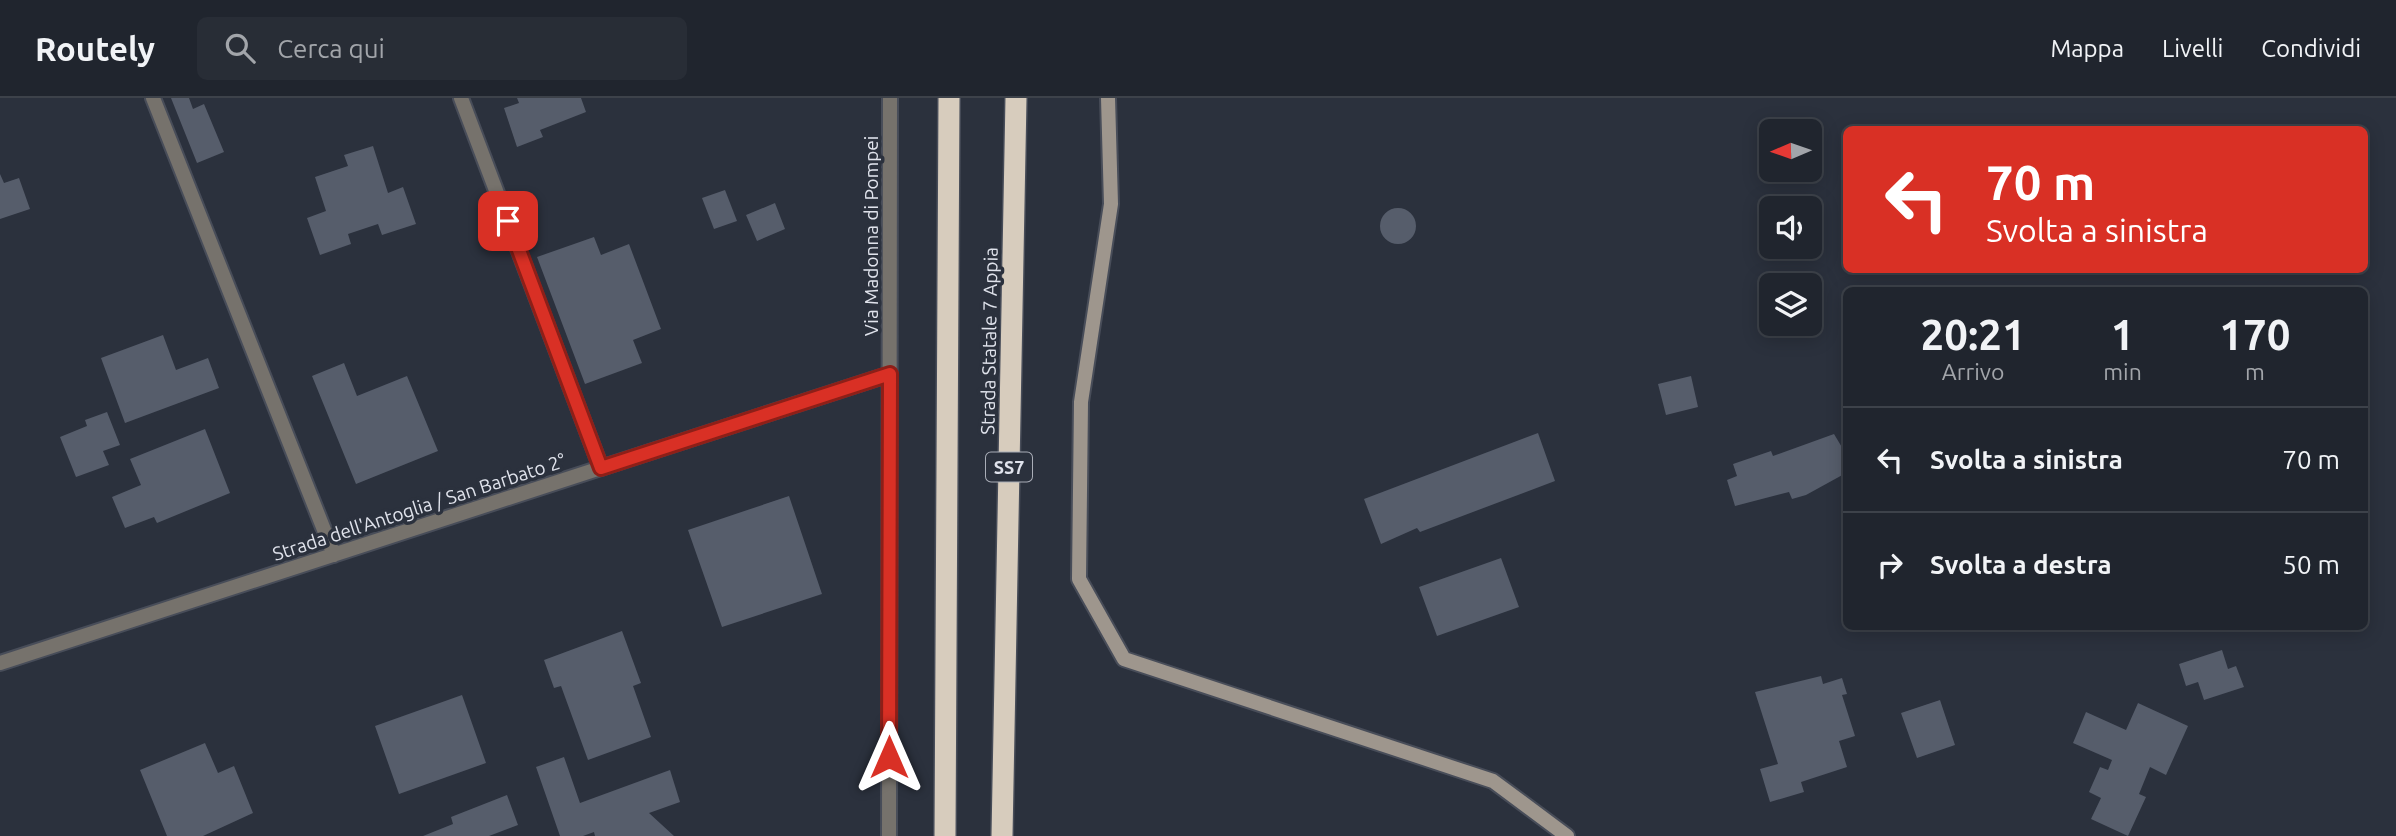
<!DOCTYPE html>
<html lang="it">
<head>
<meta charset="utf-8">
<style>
	:root { --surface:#20252e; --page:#282d36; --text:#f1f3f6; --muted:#a2a5aa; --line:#3d424a }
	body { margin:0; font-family:Ubuntu,sans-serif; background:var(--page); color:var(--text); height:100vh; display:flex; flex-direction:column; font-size:26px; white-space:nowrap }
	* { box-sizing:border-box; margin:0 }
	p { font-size:23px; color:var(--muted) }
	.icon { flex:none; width:38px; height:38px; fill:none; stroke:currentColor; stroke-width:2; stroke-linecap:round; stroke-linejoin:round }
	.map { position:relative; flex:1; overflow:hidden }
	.sheet { position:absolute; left:1843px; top:189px; width:525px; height:343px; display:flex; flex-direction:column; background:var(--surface); border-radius:10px; box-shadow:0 4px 18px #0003,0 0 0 2px var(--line) }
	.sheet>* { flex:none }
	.top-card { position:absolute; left:1843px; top:28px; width:525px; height:147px; border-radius:10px; box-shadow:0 4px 18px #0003,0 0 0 2px var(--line); background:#d93025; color:#fff; overflow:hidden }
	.needle { width:46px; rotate:268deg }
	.fabs { position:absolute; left:1759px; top:21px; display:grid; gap:14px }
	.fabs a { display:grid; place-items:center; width:63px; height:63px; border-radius:10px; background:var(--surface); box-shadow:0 4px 18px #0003,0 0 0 2px var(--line); font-size:35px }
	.pin { position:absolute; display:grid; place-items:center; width:60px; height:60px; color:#fff; margin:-30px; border-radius:14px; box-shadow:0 4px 10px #0006 }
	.me { position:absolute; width:77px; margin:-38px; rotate:0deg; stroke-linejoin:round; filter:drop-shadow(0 0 5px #0008) }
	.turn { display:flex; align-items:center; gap:24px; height:147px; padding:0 28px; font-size:32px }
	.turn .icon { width:91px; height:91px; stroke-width:2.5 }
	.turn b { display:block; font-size:49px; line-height:60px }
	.eta { display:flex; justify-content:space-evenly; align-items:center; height:119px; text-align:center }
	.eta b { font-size:42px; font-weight:700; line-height:49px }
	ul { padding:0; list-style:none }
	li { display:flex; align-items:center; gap:21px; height:105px; padding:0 28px; border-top:2px solid var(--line) }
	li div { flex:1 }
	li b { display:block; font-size:26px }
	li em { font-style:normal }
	header { display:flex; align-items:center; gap:42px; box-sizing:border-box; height:98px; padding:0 35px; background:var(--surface); border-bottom:2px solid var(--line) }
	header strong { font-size:33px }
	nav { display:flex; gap:38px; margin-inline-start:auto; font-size:24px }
	.search { width:490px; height:63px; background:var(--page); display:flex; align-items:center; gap:18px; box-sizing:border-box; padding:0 24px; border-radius:10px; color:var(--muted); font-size:26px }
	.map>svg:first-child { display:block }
</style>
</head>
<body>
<header>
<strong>Routely</strong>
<div class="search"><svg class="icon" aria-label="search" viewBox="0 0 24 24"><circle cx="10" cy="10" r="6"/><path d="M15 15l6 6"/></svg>Cerca qui</div>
<nav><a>Mappa</a><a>Livelli</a><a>Condividi</a></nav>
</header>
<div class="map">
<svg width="2396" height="738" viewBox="0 0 2396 738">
	<rect width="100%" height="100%" fill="#2b313d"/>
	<!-- building -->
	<path fill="#565d6b" d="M171 0H189L193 11 204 6 224 54 197 65Z
		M517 0H581L586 14 540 32 543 39 517 49 504 10 519 5Z
		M373 48 388 95 403 89 416 126 382 137 378 126 348 136 351 146 320 157 307 120 326 113 315 79 348 68 344 57Z
		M0 76 4 85 19 80 30 111 0 121Z
		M725 92 737 123 714 131 702 100Z
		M775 105 785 131 757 143 746 117Z
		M1380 128a18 18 0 1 1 36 0a18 18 0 1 1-36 0Z
		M594 139 601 157 629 146 661 231 633 242 642 265 585 286 537 159Z
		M163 237 176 272 208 260 219 290 125 325 101 260Z
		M344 265 357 298 407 278 438 353 356 386 312 278Z
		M1691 278 1698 309 1666 317 1658 286Z
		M107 314 120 347 103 353 109 367 76 379 60 339 87 328 85 322Z
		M205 331 230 395 157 425 154 419 125 430 112 399 141 387 130 361Z
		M1538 335 1555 383 1420 434 1417 430 1381 446 1364 401Z
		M1834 336 1846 356V375L1806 397 1792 401 1789 394 1735 408 1727 382 1737 378 1733 366 1771 353 1773 358Z
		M789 398 822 496 722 529 688 432Z
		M1501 460 1519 509 1437 538 1419 489Z
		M622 533 641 585 633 588 651 639 588 662 561 588 554 590 544 562Z
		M2222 552 2228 571 2236 568 2244 589 2204 602 2198 584 2186 588 2179 566Z
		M1821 578 1823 586 1842 580 1847 596 1842 597 1855 638 1839 643 1847 669 1801 684 1804 694 1770 704 1760 671 1778 666 1755 594Z
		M462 597 486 665 399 696 375 628Z
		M1940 602 1955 647 1917 660 1901 615Z
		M2138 605 2188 628 2166 677 2150 669 2139 696 2146 699 2128 738 2091 721 2101 700 2089 694 2100 669 2108 672 2112 662 2073 645 2086 614 2126 632Z
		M205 645 218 675 234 668 253 715 203 738H167L140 672Z
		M564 659 580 705 670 672 680 704 649 715 674 738H595L594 734 583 738H560L536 669Z
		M507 697 518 727 489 738H423L453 726 451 719Z"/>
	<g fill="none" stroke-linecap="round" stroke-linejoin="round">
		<defs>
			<path id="street" d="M153 0 334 457
				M461 0 601 370
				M0 565 890 276
				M889 738 890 0"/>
			<path id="secondary" d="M1108 0 1111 106 1081 304 1079 481 1124 561 1493 683 1567 738"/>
			<path id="highway" d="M945 738 949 0
				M1002 738 1016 0"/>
		</defs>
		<!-- street casing -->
		<use href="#street" stroke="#484d59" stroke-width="18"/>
		<!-- secondary casing -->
		<use href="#secondary" stroke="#484d59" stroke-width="18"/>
		<!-- highway casing -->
		<use href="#highway" stroke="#484d59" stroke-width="24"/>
		<!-- street -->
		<use href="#street" stroke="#76726c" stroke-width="14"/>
		<!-- secondary -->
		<use href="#secondary" stroke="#9e968d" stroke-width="14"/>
		<!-- highway -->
		<use href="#highway" stroke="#d7ccbd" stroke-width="21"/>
	</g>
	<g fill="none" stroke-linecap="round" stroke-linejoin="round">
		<defs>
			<path id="route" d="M508 123 601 370 890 276 889 659"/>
		</defs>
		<!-- route casing -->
		<use href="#route" stroke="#8d1f18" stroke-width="18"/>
		<!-- route -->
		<use href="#route" stroke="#d93025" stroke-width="12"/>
	</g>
	<g text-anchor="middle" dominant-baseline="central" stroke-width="7" stroke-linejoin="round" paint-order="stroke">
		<!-- shield labels -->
		<rect fill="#2b313d" stroke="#aaaeb8" stroke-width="2" x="986" y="354.5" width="46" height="29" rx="5"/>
		<g font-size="18" font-weight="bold" fill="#e0e3ec">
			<text x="1009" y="369">SS7</text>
		</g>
		<!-- street labels -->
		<g font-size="19" fill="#e0e3ec" stroke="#2b313d">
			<text transform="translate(871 138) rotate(-90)">Via Madonna di Pompei</text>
			<text transform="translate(989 243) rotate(-89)">Strada Statale 7 Appia</text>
			<text transform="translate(419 409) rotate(-18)">Strada dell'Antoglia / San Barbato 2°</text>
		</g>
	</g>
</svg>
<div class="fabs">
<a><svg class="needle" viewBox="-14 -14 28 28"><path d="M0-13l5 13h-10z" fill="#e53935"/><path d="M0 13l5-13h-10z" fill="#a2a5aa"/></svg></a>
<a><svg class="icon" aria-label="sound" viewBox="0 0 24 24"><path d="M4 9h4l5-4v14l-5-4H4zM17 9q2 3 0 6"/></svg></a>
<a><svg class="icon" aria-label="layers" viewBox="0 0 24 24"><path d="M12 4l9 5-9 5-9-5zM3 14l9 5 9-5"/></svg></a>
</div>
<div class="pin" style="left:508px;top:123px;background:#d93025"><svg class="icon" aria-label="arrive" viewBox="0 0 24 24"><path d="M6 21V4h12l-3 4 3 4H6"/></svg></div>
<svg class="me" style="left:889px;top:659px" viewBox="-20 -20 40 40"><path d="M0-17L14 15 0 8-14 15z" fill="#d93025" stroke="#fff" stroke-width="4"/></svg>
<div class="top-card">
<div class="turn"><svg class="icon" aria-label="left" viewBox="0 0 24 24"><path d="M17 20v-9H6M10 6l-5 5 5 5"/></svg><div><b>70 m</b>Svolta a sinistra</div></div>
</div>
<section class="sheet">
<div class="eta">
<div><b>20:21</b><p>Arrivo</p></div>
<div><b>1</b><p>min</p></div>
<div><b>170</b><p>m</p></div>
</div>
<ul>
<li><svg class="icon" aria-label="left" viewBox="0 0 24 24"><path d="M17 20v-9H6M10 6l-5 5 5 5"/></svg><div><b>Svolta a sinistra</b></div><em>70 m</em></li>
<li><svg class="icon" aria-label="right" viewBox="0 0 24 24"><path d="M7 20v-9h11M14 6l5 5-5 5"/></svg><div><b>Svolta a destra</b></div><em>50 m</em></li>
</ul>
</section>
</div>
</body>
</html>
